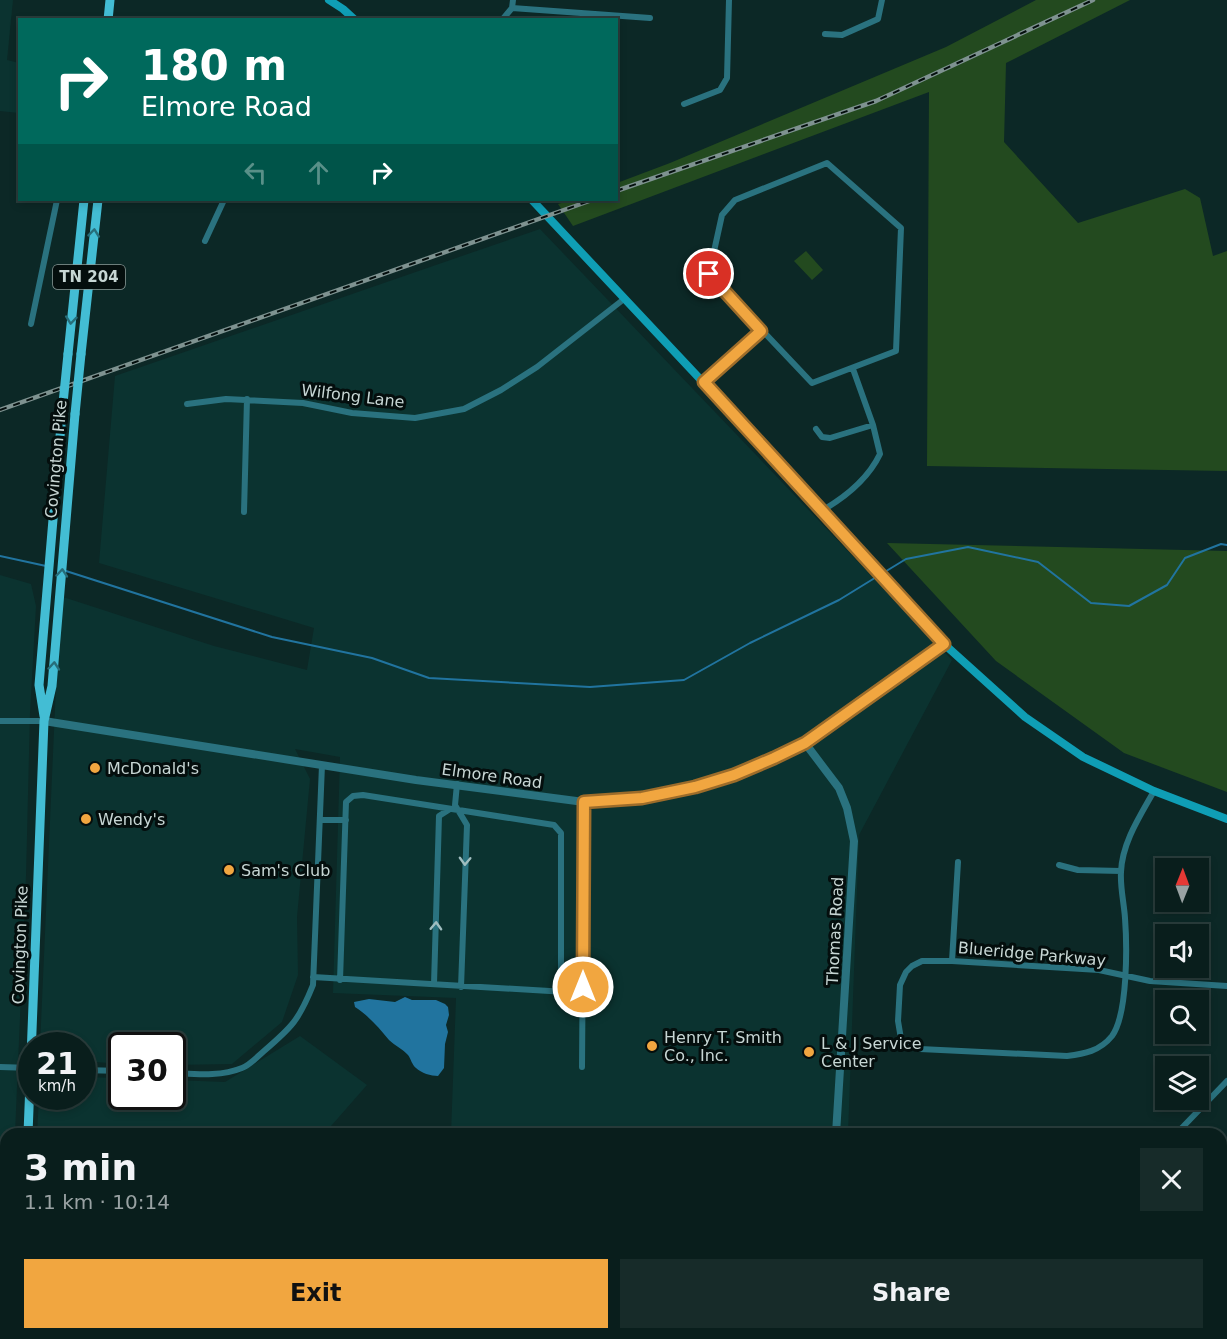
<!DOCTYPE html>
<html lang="en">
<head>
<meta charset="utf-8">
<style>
	:root { --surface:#091e1c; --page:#172b29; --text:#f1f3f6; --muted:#99a2a3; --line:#293c3b; --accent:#f1a640 }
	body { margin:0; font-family:"DejaVu Sans",sans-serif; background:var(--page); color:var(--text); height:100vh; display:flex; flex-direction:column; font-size:22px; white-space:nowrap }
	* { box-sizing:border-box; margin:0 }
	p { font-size:20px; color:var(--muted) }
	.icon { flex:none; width:33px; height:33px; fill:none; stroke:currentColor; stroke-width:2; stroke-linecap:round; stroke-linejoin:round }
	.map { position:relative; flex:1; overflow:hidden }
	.sheet { position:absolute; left:0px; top:1128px; width:1227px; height:212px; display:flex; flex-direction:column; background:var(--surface); border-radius:18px 18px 0 0; box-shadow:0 3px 9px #0003,0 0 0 2px var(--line) }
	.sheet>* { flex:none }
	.top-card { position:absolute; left:18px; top:18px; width:600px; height:183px; border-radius:0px; box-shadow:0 3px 9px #0003,0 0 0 2px var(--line); background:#00695c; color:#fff; overflow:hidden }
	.needle { width:39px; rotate:1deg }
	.fabs { position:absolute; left:1155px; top:858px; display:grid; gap:12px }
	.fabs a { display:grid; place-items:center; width:54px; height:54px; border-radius:0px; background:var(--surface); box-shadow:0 3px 9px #0003,0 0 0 2px var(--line); font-size:30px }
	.speed { position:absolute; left:18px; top:1032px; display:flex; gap:12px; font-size:30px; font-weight:700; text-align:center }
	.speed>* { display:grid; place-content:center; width:78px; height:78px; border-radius:50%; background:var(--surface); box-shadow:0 3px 9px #0003,0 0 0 2px var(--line); line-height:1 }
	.speed small { font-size:15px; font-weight:400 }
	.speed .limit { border:3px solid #111; border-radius:9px; background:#fff; color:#111 }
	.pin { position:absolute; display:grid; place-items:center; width:51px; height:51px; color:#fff; margin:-26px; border:3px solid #fff; border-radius:50%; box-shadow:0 2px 6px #0007 }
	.me { position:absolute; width:66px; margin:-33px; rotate:0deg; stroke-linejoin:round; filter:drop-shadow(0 0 4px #0008) }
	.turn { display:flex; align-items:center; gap:21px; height:126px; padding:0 24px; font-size:27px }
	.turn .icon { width:78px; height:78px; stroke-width:2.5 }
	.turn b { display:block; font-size:42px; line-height:51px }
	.lanes { display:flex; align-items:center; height:57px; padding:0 24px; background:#0003; justify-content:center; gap:30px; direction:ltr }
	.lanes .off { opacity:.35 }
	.round { display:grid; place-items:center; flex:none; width:63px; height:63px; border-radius:0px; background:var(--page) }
	.head { display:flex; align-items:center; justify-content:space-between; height:102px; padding:0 24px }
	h1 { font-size:36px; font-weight:700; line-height:45px }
	.cta { display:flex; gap:12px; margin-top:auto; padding:12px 24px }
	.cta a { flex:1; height:69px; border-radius:0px; background:var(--accent); color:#111; font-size:24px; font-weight:700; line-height:69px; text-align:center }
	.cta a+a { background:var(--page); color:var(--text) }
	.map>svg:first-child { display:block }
</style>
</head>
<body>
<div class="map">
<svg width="1227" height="1339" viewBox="0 0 1227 1339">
	<rect width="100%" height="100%" fill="#0c2826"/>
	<!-- built -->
	<path fill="#0b3330" d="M0 0H13L7 60 19 63V113L0 111Z
		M540 229 952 660 859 835 848 1134H451L456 998 333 993 340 757 295 749 310 779 297 917 298 975 282 1022 232 1064 173 1065 172 1046H122L121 1064 83 1061 82 1046H40L60 596 214 646 307 670 314 628 99 563 115 376Z
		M0 575 31 584 36 606 30 713 26 876 15 1134H6V1334H8V1339H0Z
		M300 1036 367 1085 324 1134H37L39 1097 82 1096 83 1077 121 1078 122 1096H172L173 1080 225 1082Z
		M28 1334H515V1339H28Z
		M517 1334H841L840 1339H517Z"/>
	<!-- green -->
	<path fill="#234a1f" d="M1036 0H1130L1006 63 1004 142 1078 223 1185 189 1200 198 1213 256 1227 251V471L927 466 929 92 573 226 558 204 571 200H616L617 183 670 163 946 47Z
		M806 251 823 270 812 280 794 261Z
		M887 543 1227 551V792L1124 753 996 661Z"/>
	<!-- water -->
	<path fill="#21749f" d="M405 997 412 1000H436L445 1004 448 1007 449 1015 446 1025 448 1032 445 1044 444 1068 438 1076C431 1076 421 1073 416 1068 412 1065 411 1059 408 1055 403 1049 395 1046 389 1040 379 1028 369 1016 355 1007L354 1002 369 999 395 1002Z"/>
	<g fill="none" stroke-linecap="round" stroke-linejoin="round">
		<!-- stream -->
		<path stroke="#21749f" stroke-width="2" d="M0 556 46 566
			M66 571 272 637 372 658 429 678 590 687 684 680 750 643 839 600 878 576
			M883 573 906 559 968 547 1038 562 1091 603 1129 606 1167 585 1185 558 1221 544 1227 545"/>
		<!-- minor -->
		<path stroke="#2a727f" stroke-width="6" d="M512 8 650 18
			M502 20 512 8 513 0
			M825 34 842 35 878 19 882 0
			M684 104 720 90 727 78 729 0
			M827 163 901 228 896 351 812 383 709 274 722 215 735 200Z
			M205 241 224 200
			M31 324 57 200
			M704 382 761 331
			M187 404 226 399 303 403 352 413 415 418 464 409 501 390 537 367 624 299
			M816 429 822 437 830 438 873 425
			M823 510C847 496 868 479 880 454L873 425 853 369
			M244 512 247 399
			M0 721H44
			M457 784 455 805 467 825 461 987
			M1154 791C1140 816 1122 843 1121 872 1120 887 1124 903 1125 918 1127 945 1128 1014 1112 1036 1100 1051 1084 1054 1067 1056L920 1049 909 1046 901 1039 898 1021 900 985 906 972 912 966 922 961H952L1099 970 1150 981 1227 986
			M320 820H346
			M1059 865 1078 870 1121 871
			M952 961 958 862
			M313 977 583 993
			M340 980 346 802 353 796 363 795 554 825 561 833V993
			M434 984 439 816 450 809
			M0 1067 32 1068
			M582 1067 584 802
			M82 1070 122 1071
			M172 1073C195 1074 220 1077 242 1068 250 1065 257 1057 264 1051 292 1027 299 1020 313 985L322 765
			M1176 1134 1227 1081
			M1221 1255H1227
			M575 1334 581 1339
			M946 1334 996 1336
			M1098 1338 1124 1339
			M1157 1339 1158 1334"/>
		<!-- tertiary -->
		<path stroke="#2a727f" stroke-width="8" d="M44 721 416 780 584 802 642 798 695 787 734 775 805 743 944 644
			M805 743 839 788 847 808 854 841 836 1134
			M825 1339 826 1334"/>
		<!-- secondary -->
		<path stroke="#0f9eb5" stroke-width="8" d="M329 0 343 9 355 20
			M532 200 823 510 944 644 1025 717 1083 757 1154 791 1227 819"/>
		<!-- primary -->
		<path stroke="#43bdd4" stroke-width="9" d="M108 20 110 0
			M68 354 84 200
			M81 354 98 200
			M44 716 39 685 62 413
			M28 1134 44 721 52 686 75 414
			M21 1339V1334"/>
		<defs>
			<path id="rail" d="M616 191 876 101 1093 0
				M0 410 592 200"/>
		</defs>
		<!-- rail casing -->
		<use href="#rail" stroke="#7e9290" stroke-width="4.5"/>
		<!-- rail -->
		<use href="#rail" stroke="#040e0d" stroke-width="2" stroke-dasharray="7" stroke-linecap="butt"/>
		<!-- primary-bridge -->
		<path stroke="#43bdd4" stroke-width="9" d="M62 413 68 354
			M75 414 81 354"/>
	</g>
	<!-- one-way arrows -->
	<defs><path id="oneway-chevron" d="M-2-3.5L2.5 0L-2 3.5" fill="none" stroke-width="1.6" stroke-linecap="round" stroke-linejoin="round" transform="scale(1.5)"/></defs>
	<g stroke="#276e7a">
		<use href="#oneway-chevron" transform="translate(94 233) rotate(-84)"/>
		<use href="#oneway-chevron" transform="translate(71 320) rotate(96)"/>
		<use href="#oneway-chevron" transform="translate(62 573) rotate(-85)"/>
		<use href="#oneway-chevron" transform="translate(54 666) rotate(-85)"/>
	</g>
	<g stroke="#a0bdbf">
		<use href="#oneway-chevron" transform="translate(465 861) rotate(92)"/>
		<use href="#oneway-chevron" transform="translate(436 926) rotate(-88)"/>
	</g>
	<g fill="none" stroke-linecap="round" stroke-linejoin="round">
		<defs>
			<path id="route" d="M583 987 584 802 642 798 695 787 734 775 774 758 805 743 944 644 704 382 761 331 709 274"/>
		</defs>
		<!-- route casing -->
		<use href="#route" stroke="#9d6c2a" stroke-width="15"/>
		<!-- route -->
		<use href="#route" stroke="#f1a640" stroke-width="10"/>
	</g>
	<!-- markers -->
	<g fill="#f1a640" stroke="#040e0d" stroke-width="2">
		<circle cx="95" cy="768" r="6"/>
		<circle cx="86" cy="819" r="6"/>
		<circle cx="229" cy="870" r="6"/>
		<circle cx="652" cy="1046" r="6"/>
		<circle cx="809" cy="1052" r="6"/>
	</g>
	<g text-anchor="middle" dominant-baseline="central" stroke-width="6" stroke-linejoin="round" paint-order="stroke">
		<!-- shield labels -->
		<rect fill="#040e0d" stroke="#8c9a98" stroke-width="1.5" x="53" y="265" width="72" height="24" rx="4.5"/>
		<g font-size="15" font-weight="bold" fill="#c7d6d4">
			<text x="89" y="277">TN 204</text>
		</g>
		<!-- street labels -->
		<g font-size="16" fill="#c7d6d4" stroke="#040e0d">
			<text transform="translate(353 396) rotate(7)">Wilfong Lane</text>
			<text transform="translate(56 459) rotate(-85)">Covington Pike</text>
			<text transform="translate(492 776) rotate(8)">Elmore Road</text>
			<text transform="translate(835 931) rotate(-87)">Thomas Road</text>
			<text transform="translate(20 945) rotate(-88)">Covington Pike</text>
			<text transform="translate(1032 954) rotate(5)">Blueridge Parkway</text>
		</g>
		<!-- poi labels -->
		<g font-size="16" fill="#c7d6d4" stroke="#040e0d" text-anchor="start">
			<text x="107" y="768">McDonald's</text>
			<text x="98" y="819">Wendy's</text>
			<text x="241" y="870">Sam's Club</text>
			<text x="664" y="1037">Henry T. Smith<tspan x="664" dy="18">Co., Inc.</tspan></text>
			<text x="821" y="1043">L &amp; J Service<tspan x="821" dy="18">Center</tspan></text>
		</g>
	</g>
</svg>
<div class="fabs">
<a><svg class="needle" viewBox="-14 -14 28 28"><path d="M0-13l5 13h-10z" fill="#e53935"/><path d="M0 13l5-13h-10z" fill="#99a2a3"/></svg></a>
<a><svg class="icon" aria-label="sound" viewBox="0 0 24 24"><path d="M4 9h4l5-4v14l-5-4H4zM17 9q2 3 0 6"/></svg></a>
<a><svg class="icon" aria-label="search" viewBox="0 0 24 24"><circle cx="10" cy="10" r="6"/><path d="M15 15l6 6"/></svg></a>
<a><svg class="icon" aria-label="layers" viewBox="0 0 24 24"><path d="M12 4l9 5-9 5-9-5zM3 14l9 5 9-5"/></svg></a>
</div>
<div class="speed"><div>21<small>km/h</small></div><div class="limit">30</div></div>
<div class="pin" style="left:709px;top:274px;background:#d93025"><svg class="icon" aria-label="arrive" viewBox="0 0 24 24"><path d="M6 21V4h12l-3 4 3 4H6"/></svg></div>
<svg class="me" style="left:583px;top:987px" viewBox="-20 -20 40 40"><circle r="17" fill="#f1a640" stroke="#fff" stroke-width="3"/><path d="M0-11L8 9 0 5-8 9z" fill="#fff"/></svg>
<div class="top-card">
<div class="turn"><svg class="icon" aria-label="right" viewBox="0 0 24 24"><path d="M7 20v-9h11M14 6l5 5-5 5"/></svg><div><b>180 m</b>Elmore Road</div></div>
<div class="lanes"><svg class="icon off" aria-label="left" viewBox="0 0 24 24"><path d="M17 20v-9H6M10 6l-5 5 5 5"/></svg><svg class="icon off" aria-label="ahead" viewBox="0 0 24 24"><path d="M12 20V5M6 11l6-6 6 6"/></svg><svg class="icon" aria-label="right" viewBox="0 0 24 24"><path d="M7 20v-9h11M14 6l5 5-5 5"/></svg></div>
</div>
<section class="sheet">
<div class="head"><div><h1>3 min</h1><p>1.1 km · 10:14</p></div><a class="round"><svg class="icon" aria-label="close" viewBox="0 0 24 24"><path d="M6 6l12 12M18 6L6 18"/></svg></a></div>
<div class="cta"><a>Exit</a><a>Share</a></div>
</section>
</div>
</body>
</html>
